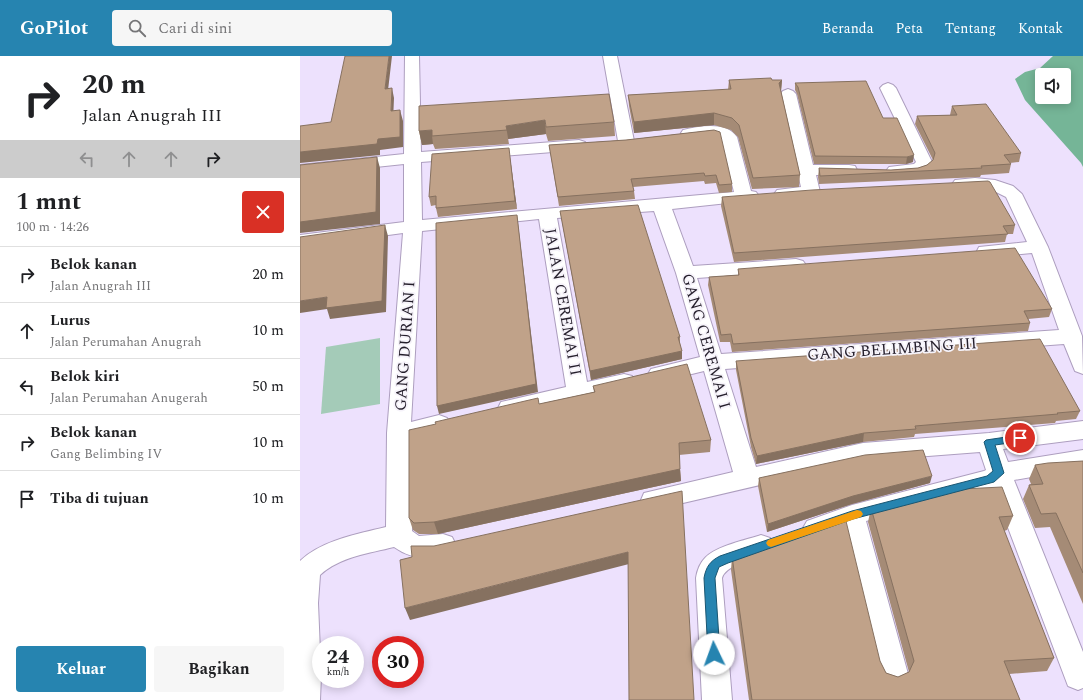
<!DOCTYPE html>
<html lang="id">
<head>
<meta charset="utf-8">
<style>
	:root { --surface:#fff; --page:#f6f6f6; --text:#202124; --muted:#757577; --line:#e0e0e0; --accent:#2684b0 }
	body { margin:0; font-family:Spectral,serif; background:var(--page); color:var(--text); height:100vh; display:flex; flex-direction:column; font-size:15px; white-space:nowrap }
	* { box-sizing:border-box; margin:0 }
	p { font-size:13px; color:var(--muted) }
	.icon { flex:none; width:22px; height:22px; fill:none; stroke:currentColor; stroke-width:2; stroke-linecap:round; stroke-linejoin:round }
	.map { position:relative; flex:1; overflow:hidden }
	.panel { display:flex; flex-direction:column; background:var(--surface); width:300px }
	.panel>* { flex:none }
	.hud { background:#fff; color:var(--text); overflow:hidden }
	.buttons { position:absolute; left:735px; top:12px; display:grid; gap:8px }
	.buttons a { display:grid; place-items:center; width:36px; height:36px; border-radius:4px; background:var(--surface); box-shadow:0 2px 10px #0003; font-size:20px }
	.speed { position:absolute; left:12px; top:580px; display:flex; gap:8px; font-size:20px; font-weight:700; text-align:center }
	.speed>* { display:grid; place-content:center; width:52px; height:52px; border-radius:50%; background:var(--surface); box-shadow:0 2px 10px #0003; line-height:1 }
	.speed small { font-size:10px; font-weight:400 }
	.speed .limit { border:6px solid #d22; background:#fff; color:#111 }
	.pin { position:absolute; display:grid; place-items:center; width:34px; height:34px; color:#fff; margin:-17px; border:2px solid #fff; border-radius:50%; box-shadow:0 1px 4px #0007 }
	.me { position:absolute; width:44px; margin:-22px; rotate:357deg; stroke-linejoin:round; filter:drop-shadow(0 0 3px #0008) }
	.turn { display:flex; align-items:center; gap:14px; height:84px; padding:0 16px; font-size:18px }
	.turn .icon { width:52px; height:52px; stroke-width:2.5 }
	.turn b { display:block; font-size:28px; line-height:34px }
	.lanes { display:flex; align-items:center; height:38px; padding:0 16px; background:#0003; justify-content:center; gap:20px; direction:ltr }
	.lanes .off { opacity:.35 }
	.round { display:grid; place-items:center; flex:none; width:42px; height:42px; border-radius:4px; background:var(--page) }
	.head { display:flex; align-items:center; justify-content:space-between; height:68px; padding:0 16px }
	h1 { font-size:24px; font-weight:700; line-height:30px }
	.primary-button { display:flex; gap:8px; margin-top:auto; padding:8px 16px }
	.primary-button a { flex:1; height:46px; border-radius:4px; background:var(--accent); color:#fff; font-size:16px; font-weight:700; line-height:46px; text-align:center }
	.primary-button a+a { background:var(--page); color:var(--text) }
	ul { padding:0; list-style:none }
	li { display:flex; align-items:center; gap:12px; height:56px; padding:0 16px; border-top:1px solid var(--line) }
	li div { flex:1 }
	li b { display:block; font-size:15px }
	li em { font-style:normal }
	header { display:flex; align-items:center; gap:24px; box-sizing:border-box; height:56px; padding:0 20px; background:var(--accent); color:#fff }
	header strong { font-size:19px }
	nav { display:flex; gap:22px; margin-inline-start:auto; font-size:14px }
	.search { width:280px; height:36px; background:var(--page); display:flex; align-items:center; gap:10px; box-sizing:border-box; padding:0 14px; border-radius:4px; color:var(--muted); font-size:15px }
	main { display:flex; flex:1; min-height:0 }
	.map>svg:first-child { display:block }
</style>
</head>
<body>
<header>
<strong>GoPilot</strong>
<div class="search"><svg class="icon" aria-label="search" viewBox="0 0 24 24"><circle cx="10" cy="10" r="6"/><path d="M15 15l6 6"/></svg>Cari di sini</div>
<nav><a>Beranda</a><a>Peta</a><a>Tentang</a><a>Kontak</a></nav>
</header>
<main>
<section class="panel">
<div class="hud">
<div class="turn"><svg class="icon" aria-label="right" viewBox="0 0 24 24"><path d="M7 20v-9h11M14 6l5 5-5 5"/></svg><div><b>20 m</b>Jalan Anugrah III</div></div>
<div class="lanes"><svg class="icon off" aria-label="left" viewBox="0 0 24 24"><path d="M17 20v-9H6M10 6l-5 5 5 5"/></svg><svg class="icon off" aria-label="ahead" viewBox="0 0 24 24"><path d="M12 20V5M6 11l6-6 6 6"/></svg><svg class="icon off" aria-label="ahead" viewBox="0 0 24 24"><path d="M12 20V5M6 11l6-6 6 6"/></svg><svg class="icon" aria-label="right" viewBox="0 0 24 24"><path d="M7 20v-9h11M14 6l5 5-5 5"/></svg></div>
</div>
<div class="head"><div><h1>1 mnt</h1><p>100 m · 14:26</p></div><a class="round" style="background:#d93025;color:#fff"><svg class="icon" aria-label="close" viewBox="0 0 24 24"><path d="M6 6l12 12M18 6L6 18"/></svg></a></div>
<ul>
<li><svg class="icon" aria-label="right" viewBox="0 0 24 24"><path d="M7 20v-9h11M14 6l5 5-5 5"/></svg><div><b>Belok kanan</b><p>Jalan Anugrah III</p></div><em>20 m</em></li>
<li><svg class="icon" aria-label="ahead" viewBox="0 0 24 24"><path d="M12 20V5M6 11l6-6 6 6"/></svg><div><b>Lurus</b><p>Jalan Perumahan Anugrah</p></div><em>10 m</em></li>
<li><svg class="icon" aria-label="left" viewBox="0 0 24 24"><path d="M17 20v-9H6M10 6l-5 5 5 5"/></svg><div><b>Belok kiri</b><p>Jalan Perumahan Anugerah</p></div><em>50 m</em></li>
<li><svg class="icon" aria-label="right" viewBox="0 0 24 24"><path d="M7 20v-9h11M14 6l5 5-5 5"/></svg><div><b>Belok kanan</b><p>Gang Belimbing IV</p></div><em>10 m</em></li>
<li><svg class="icon" aria-label="arrive" viewBox="0 0 24 24"><path d="M6 21V4h12l-3 4 3 4H6"/></svg><div><b>Tiba di tujuan</b></div><em>10 m</em></li>
</ul>
<div class="primary-button"><a>Keluar</a><a>Bagikan</a></div>
</section>
<div class="map">
<svg width="783" height="644" viewBox="0 0 783 644">
	<rect width="100%" height="100%" fill="#ede1fd"/>
	<!-- green -->
	<path fill="#a4cbb8" d="M80 282V348L21 358 26 291Z"/>
	<!-- forest -->
	<path fill="#75b597" fill-rule="evenodd" d="M753 0H783V111L781 107 725 44 715 23 725 16 740 12ZM742 19H764V41H742Z"/>
	<g fill="none" stroke-linecap="round" stroke-linejoin="round">
		<defs>
			<path id="street" d="M105 0H119L121 96 279 84 285 86 287 89 285 92 279 94 121 106 122 164 434 136 421 83C410 75 396 84 383 80L381 77 383 74C400 70 426 65 437 81L451 135 456 136 459 140 456 144 372 153 393 210 496 203 503 205 506 209 503 213 496 215 397 222 421 298 759 274 732 197 686 201 679 199 677 195 679 191 727 186 706 141 692 134 661 133 655 132 652 128 655 124 675 122 695 124 713 130 722 138 748 191 782 280 783 318 775 315 764 288 425 313 456 411 563 387 689 377 783 365V383L703 393 708 406 783 394V412L714 424 783 596V632L778 634 768 630 693 432 566 465 608 618 603 628 593 632 583 628 578 618 543 473 516 483 507 479 503 472 507 465 552 449 684 415 686 414 680 396 563 405 353 454 344 451 341 444 344 437 433 416 404 315 359 326 351 323 348 318 351 313 400 301 376 217 354 155 257 162 287 326 324 318 332 320 335 326 332 332 209 360 201 358 198 352 201 346 266 331 239 163 122 175 111 366 139 359 147 362 151 368 147 374 111 383 112 475 119 480 143 478 152 481 156 489 152 497C132 504 112 504 94 491 70 497 39 501 20 519L18 547 21 620 20 644H0V505C22 484 58 478 86 471L87 377 103 177 0 191V179L104 166V108L0 119V109L104 98Z
				M303 0H317L334 85 332 88 326 90 320 88 318 85Z
				M588 27 593 29 596 32 632 106C629 121 602 122 589 119L586 115 589 111 614 108 616 106 580 32 583 29Z
				M488 33 493 35 496 38 513 109H549L555 110 557 114 555 118 549 119H516L520 136 517 140C505 143 489 145 477 142L474 138 477 134 501 131 480 38 483 35Z
				M461 479 470 482 474 490 470 498C458 502 426 508 422 522L432 644H402L396 522C397 515 400 507 405 502 416 490 446 484 461 479Z"/>
		</defs>
		<!-- street casing -->
		<use href="#street" stroke="#ad9ebf" stroke-width="2"/>
		<!-- street -->
		<use href="#street" fill="#fff" fill-rule="evenodd"/>
	</g>
	<!-- wall -->
	<path fill="#a58b76" d="M429 24H482L481 35 500 119 499 131 452 133 438 81 431 74 414 69 334 77 329 50 328 39 428 34Z
		M495 27 583 62 613 106 606 108H514L497 38 495 34Z
		M652 50 721 97 719 106 710 107 711 108 709 117 681 119 680 121 519 128 518 121 519 112 591 114 618 112 627 109 633 104 615 68 617 60 650 59Z
		M314 66 315 80 248 85 246 78 208 83 209 88 135 93 133 88 122 89 119 75Z
		M414 74 432 128V136L419 137 416 127 405 128 404 125 333 131 334 135 335 143 259 150 249 89 326 84Z
		M210 101 217 153 138 161 136 152V149L131 150 129 141Z
		M422 141 715 169 713 178H707L705 186 434 206 421 150Z
		M260 155 380 281V287L382 303 291 324Z
		M438 213 752 253 749 261 728 263 730 267 728 275 432 296 430 286H420L408 229 409 221 438 219Z
		M436 305 780 355 776 363 756 365 755 367 615 378 614 381 563 386 456 408 451 391 436 314Z
		M293 330 411 384 410 396 379 399 381 425 138 478H119L113 474 109 462 239 348 294 336Z
		M783 405V548L750 471 735 472 723 443 729 429 731 428 729 423 735 409Z
		M459 422 630 427 552 448 467 476 458 430Z
		M571 452 713 460 707 474 704 475 754 602 747 615 709 618 720 644H449L431 514 432 500 580 605 586 617 598 621 609 616 568 466Z"/>
	<!-- shaded-wall -->
	<path fill="#867160" d="M89 0H92L87 43 85 33Z
		M482 24 481 35 479 27Z
		M92 32 94 42 93 65 91 55Z
		M100 54 103 65V91L80 94V99L0 107V96L78 83Z
		M414 57V69L334 77V66Z
		M245 64 246 78 208 83 209 88 206 70Z
		M132 74V80L133 88 122 89 119 75Z
		M209 92 210 101 217 153 215 145Z
		M614 99 613 106 606 108 607 101Z
		M77 101 80 112V168L0 177V166Z
		M217 159 238 336 139 358 137 350Z
		M85 169 88 180 86 256 30 263 27 253 0 257V245L27 241Z
		M382 295V303L291 324 290 315Z
		M564 377 563 386 456 408 457 400Z
		M380 413 381 425 138 478 134 466Z
		M632 420 630 427 552 448 467 476 468 468 553 440Z
		M328 496 329 508 110 564 105 552Z"/>
	<!-- building -->
	<path fill="#c0a289" stroke="#867160" d="M45 0H89L85 33 92 32 91 55 100 54V81L78 83 77 88 0 96V70L31 66Z
		M471 22 472 24H482L479 27 500 119 453 122 439 69 432 62 414 57 334 66 328 39 431 33 429 24Z
		M566 25 583 62H597L614 99 607 101 515 100 498 31 495 27Z
		M309 38 314 66 246 71 245 64 206 70 207 74 132 80V74L119 75V50Z
		M686 48 721 97 704 99 711 108 681 110 682 112 520 120 519 112 591 114 618 112 627 109 633 104 635 97 617 60 657 59 652 50Z
		M414 74 420 76 432 128 419 129 416 119 405 120 404 117 331 123 334 135 258 141 249 89 326 84Z
		M209 92 215 145 136 152V140L129 141 132 98Z
		M77 101 76 156 0 166V109Z
		M688 125 690 126 715 169 703 170 708 178 434 197 422 141 512 134Z
		M338 149 380 281H378L382 295 290 315 260 155Z
		M217 159 236 328 137 350 136 167Z
		M85 169 82 245 26 252 27 241 0 245V181Z
		M715 192 752 253 724 255 730 267 433 288 431 278 421 279 409 221 439 219 438 213Z
		M740 283 780 355 757 357 758 358 615 370 616 373 564 377 457 400 451 382 436 305Z
		M387 308 411 384 379 387 380 413 134 466 114 467 109 462V374L136 368 135 366 238 342 239 348 295 336 293 330Z
		M623 394 632 420 553 440 468 468 459 422 565 399Z
		M783 405V517L756 457 741 458 729 429 743 428 735 409 748 407Z
		M702 431 713 460 699 461 754 602 704 605 720 644H452L432 500 435 499 545 461 580 605 586 617 598 621 609 616 614 605 571 452 642 434Z
		M382 435 394 644H329L328 496 105 552 100 504 112 501 111 490H134Z"/>
	<!-- route -->
	<path fill="#2684b0" stroke="#195672" d="M720 379 724 380 725 382 724 385 695 389 704 417 694 426 553 463 428 507 419 511 415 522 420 598 418 602 414 604 410 602 408 598 404 522C406 511 410 505 420 500L552 455 687 420 693 415 684 386 686 384Z"/>
	<!-- slow -->
	<path fill="#f59e0b" d="M557 454 561 455 563 458 561 461 471 491 468 490 466 487 468 484Z"/>
	<g text-anchor="middle" dominant-baseline="central" stroke-width="3.5" stroke-linejoin="round" paint-order="stroke">
		<!-- street labels -->
		<g font-size="16" fill="#241e2b" stroke="#f6f3fa">
			<text transform="translate(263 246) rotate(80)">JALAN CEREMAI II</text>
			<text transform="translate(406 285) rotate(74)">GANG CEREMAI I</text>
			<text transform="translate(105 290) rotate(-86)">GANG DURIAN I</text>
			<text transform="translate(592 293) rotate(-4)">GANG BELIMBING III</text>
		</g>
	</g>
</svg>
<div class="buttons">
<a><svg class="icon" aria-label="sound" viewBox="0 0 24 24"><path d="M4 9h4l5-4v14l-5-4H4zM17 9q2 3 0 6"/></svg></a>
</div>
<div class="speed"><div>24<small>km/h</small></div><div class="limit">30</div></div>
<div class="pin" style="left:720px;top:382px;background:#d93025"><svg class="icon" aria-label="arrive" viewBox="0 0 24 24"><path d="M6 21V4h12l-3 4 3 4H6"/></svg></div>
<svg class="me" style="left:414px;top:598px" viewBox="-20 -20 40 40"><circle r="19" fill="#fff"/><path d="M0-13L10 11 0 6-10 11z" fill="#2684b0"/></svg>
</div>
</main>
</body>
</html>
